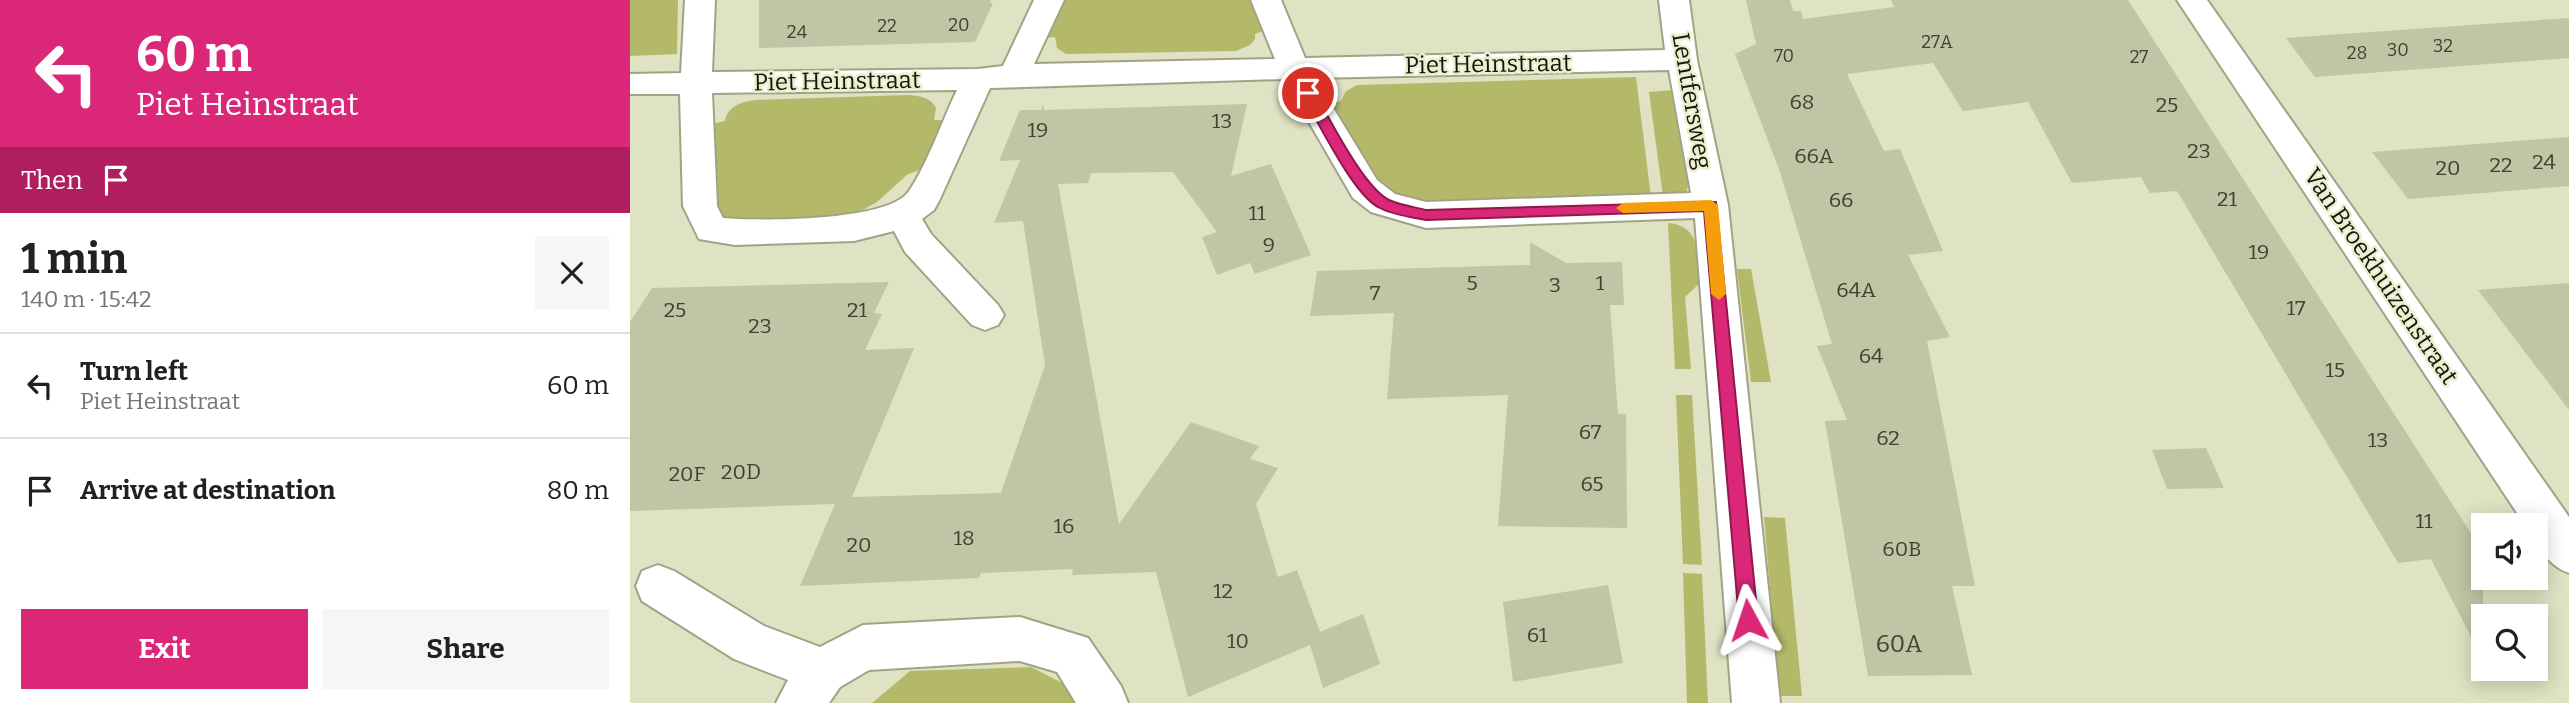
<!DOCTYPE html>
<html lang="en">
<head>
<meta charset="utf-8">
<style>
	:root { --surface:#fff; --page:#f6f6f6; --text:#202124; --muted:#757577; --line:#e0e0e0; --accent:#db2777 }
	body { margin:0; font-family:Bitter,serif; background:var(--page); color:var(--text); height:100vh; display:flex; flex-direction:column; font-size:26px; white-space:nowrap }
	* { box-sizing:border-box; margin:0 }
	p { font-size:23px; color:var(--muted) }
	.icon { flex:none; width:38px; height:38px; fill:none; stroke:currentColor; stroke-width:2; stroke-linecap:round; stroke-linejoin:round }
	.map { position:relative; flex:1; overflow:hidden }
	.details { display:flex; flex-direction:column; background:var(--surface); width:630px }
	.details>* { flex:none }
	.guide { background:#db2777; color:#fff; overflow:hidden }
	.tools { position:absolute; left:1841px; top:513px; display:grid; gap:14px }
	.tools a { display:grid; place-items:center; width:77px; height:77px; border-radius:0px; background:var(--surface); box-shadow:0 4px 18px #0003; font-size:35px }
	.pin { position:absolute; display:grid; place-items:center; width:60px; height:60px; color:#fff; margin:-30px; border:4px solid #fff; border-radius:50%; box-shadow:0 2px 7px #0007 }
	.me { position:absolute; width:77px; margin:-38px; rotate:355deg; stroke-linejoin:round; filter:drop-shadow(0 0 5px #0008) }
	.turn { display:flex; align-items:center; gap:24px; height:147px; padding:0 21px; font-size:32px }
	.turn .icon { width:91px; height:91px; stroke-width:2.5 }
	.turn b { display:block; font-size:49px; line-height:60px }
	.then { display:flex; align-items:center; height:66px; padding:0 21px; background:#0003; gap:14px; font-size:26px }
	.round { display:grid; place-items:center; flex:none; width:74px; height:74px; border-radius:0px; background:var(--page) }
	.headline { display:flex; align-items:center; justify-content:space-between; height:119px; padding:0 21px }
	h1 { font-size:42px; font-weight:700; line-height:52px }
	.cta { display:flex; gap:14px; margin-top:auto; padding:14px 21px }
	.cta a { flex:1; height:80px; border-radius:0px; background:var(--accent); color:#fff; font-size:28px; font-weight:700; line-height:80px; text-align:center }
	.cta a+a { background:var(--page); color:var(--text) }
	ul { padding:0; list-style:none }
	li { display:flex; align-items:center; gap:21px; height:105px; padding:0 21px; border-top:2px solid var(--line) }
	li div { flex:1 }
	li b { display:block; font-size:26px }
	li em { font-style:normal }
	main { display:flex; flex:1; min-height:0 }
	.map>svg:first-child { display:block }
</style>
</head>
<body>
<main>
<section class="details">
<div class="guide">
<div class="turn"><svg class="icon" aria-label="left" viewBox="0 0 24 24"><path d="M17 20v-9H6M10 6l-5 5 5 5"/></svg><div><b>60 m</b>Piet Heinstraat</div></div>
<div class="then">Then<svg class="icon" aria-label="arrive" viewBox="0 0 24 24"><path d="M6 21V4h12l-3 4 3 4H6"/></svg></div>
</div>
<div class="headline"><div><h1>1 min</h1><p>140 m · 15:42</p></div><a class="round"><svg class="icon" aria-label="close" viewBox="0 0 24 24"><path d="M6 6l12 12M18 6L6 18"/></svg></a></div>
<ul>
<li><svg class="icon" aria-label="left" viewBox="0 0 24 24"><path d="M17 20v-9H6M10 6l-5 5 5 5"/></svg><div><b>Turn left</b><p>Piet Heinstraat</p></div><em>60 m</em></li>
<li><svg class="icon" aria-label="arrive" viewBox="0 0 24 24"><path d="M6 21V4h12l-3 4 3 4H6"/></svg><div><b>Arrive at destination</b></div><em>80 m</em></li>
</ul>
<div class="cta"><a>Exit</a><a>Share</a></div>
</section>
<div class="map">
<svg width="1939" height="703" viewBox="0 0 1939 703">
	<rect width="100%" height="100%" fill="#dfe2c3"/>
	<!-- green -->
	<path fill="#b4b96a" d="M0 0H48L47 54 0 56Z
		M431 0H619L634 31 625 34V39L620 45 606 51 436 54 427 48 425 37 415 38Z
		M1006 77 1022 205 803 211 746 190 700 104 711 101 716 91 727 85Z
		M1043 90 1058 186 1056 193 1034 204 1019 92Z
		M278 95C291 96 300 97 306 108L304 120H316L293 169 278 174 247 202 204 226 85 218 81 124 95 121C98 106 111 102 125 100Z
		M1038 223C1071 226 1068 255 1071 282L1055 297 1061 369H1045Z
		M1107 269H1121L1141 382H1121Z
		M1046 395H1062L1072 565 1053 564Z
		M1134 517 1155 518 1172 696H1149Z
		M1053 573 1072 574 1078 703H1057Z
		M401 667 434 684 446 703H242L280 671Z"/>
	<!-- building -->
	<path fill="#c1c4a5" d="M129 0H361L360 3H363L345 42 129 48Z
		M1116 0H1160L1163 11H1171L1173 19 1264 7 1261 0H1498L1853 552V660L1801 559 1768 563 1547 191 1520 193 1511 177 1442 183 1398 102 1333 111 1303 63 1217 74 1254 151 1270 149 1313 251 1278 255 1320 337 1297 341 1345 586H1322L1342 675 1238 676 1195 421 1217 420 1187 346 1202 344 1150 172 1105 54 1126 44Z
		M1939 18V58L1685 77 1656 38Z
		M413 104 414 110 617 104 601 176 641 164 681 255 625 274 620 263 587 275 572 237 587 232 543 172 461 173 458 183 428 184 489 524 561 422 629 446 620 459 648 468 626 504 648 577 667 570 690 632 733 614 750 664 693 688 680 645 558 697 526 572 442 575 443 569 351 573 349 578 170 586 205 504 0 511V322L22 288 259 282 244 313 252 314 235 350 284 348 222 497 371 493 415 365 393 221 364 223 390 160 369 161 390 110H411Z
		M1939 137V186L1778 199 1742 152Z
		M900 242 936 263 992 262 994 305H980L988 414H996L997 528 868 526 878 395 757 399 764 313 680 316 687 271 900 265Z
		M1939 283V410L1848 290Z
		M1576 448 1594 488 1537 489 1522 450Z
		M978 585 993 663 883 682 873 602Z"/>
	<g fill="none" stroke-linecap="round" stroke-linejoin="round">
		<defs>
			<path id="minor" d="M55 0H85L82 72 348 69 373 66 404 0H434L404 64 645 59 621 0H651L675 58 1035 50 1029 0H1059L1067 60 1098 205 1150 703H1102L1065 218 796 228 741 212 723 198 654 79 360 88 309 201 304 210 292 219 301 234 368 305 374 315 368 325 355 330 342 325 275 252 264 231 224 241 105 245 69 239 53 206 50 94H0V74L51 73ZM1039 70 1061 193 796 202 765 194 747 180 685 78ZM327 90C313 119 297 165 279 191 259 222 129 221 93 218L87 206 82 93Z
				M1547 0H1577L1939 517V573C1918 565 1906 548 1906 525H1895Z
				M28 565 44 571 134 626 190 647 233 625 390 617 458 638 491 686 498 703H446L427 672 390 661 239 670 210 687 199 703H146L158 680 104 659 12 601 6 586 12 571Z"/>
		</defs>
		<!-- minor casing -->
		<use href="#minor" stroke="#a1a385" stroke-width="4"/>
		<!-- minor -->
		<use href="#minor" fill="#fff" fill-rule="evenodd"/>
	</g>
	<!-- route -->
	<path fill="#db2777" stroke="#8e194d" stroke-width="2" d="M678 89 683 90C699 117 733 187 759 200 770 205 784 207 796 210L1086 202 1128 620 1125 626 1118 629 1112 626 1109 620 1074 211 796 220C781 217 762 215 748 207 722 193 688 121 671 93Z"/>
	<!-- slow -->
	<path fill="#f59e0b" d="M1081 200 1088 205 1096 294 1089 300 1081 294 1074 211 993 213 986 208 993 203Z"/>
	<g text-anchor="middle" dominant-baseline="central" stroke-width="5" stroke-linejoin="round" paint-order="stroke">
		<!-- far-number labels -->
		<g font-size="18" fill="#414232">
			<text x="329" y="25">20</text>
			<text x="257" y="26">22</text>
			<text x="167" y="32">24</text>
			<text x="1307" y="42">27A</text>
			<text x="1813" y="46">32</text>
			<text x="1768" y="50">30</text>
			<text x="1727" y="53">28</text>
			<text x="1154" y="56">70</text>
			<text x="1509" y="57">27</text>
		</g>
		<!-- number labels -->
		<g font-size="21" fill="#414232">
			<text x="1172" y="102">68</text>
			<text x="1537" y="105">25</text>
			<text x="592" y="121">13</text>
			<text x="408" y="130">19</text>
			<text x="1569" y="151">23</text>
			<text x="1184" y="156">66A</text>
			<text x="1914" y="162">24</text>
			<text x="1871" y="165">22</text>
			<text x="1818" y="168">20</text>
			<text x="1597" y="199">21</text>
			<text x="1211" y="200">66</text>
			<text x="627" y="213">11</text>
			<text x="639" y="245">9</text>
			<text x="1629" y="252">19</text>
			<text x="842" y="283">5</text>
			<text x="970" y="283">1</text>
			<text x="925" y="285">3</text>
			<text x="1226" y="290">64A</text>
			<text x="745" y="293">7</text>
			<text x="1666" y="308">17</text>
			<text x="45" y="310">25</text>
			<text x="227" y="310">21</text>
			<text x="130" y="326">23</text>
			<text x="1241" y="356">64</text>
			<text x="1705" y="370">15</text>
			<text x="960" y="432">67</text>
			<text x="1258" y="438">62</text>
			<text x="1748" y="440">13</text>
			<text x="111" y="472">20D</text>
			<text x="57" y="474">20F</text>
			<text x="962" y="484">65</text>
			<text x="1794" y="521">11</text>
			<text x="434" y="526">16</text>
			<text x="334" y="538">18</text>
			<text x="229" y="545">20</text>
			<text x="1272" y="549">60B</text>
			<text x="593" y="591">12</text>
			<text x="907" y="635">61</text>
			<text x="608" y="641">10</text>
		</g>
		<!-- street labels -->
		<g font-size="24" fill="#16160b" stroke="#ecefcf">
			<text transform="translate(858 64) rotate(-1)">Piet Heinstraat</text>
			<text transform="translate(207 81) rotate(-1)">Piet Heinstraat</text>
			<text transform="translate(1062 101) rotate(80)">Lentfersweg</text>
			<text transform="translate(1751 276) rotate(56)">Van Broekhuizenstraat</text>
		</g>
		<!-- near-number labels -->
		<g font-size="24" fill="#414232">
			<text x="1269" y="644">60A</text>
		</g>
	</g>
</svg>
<div class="tools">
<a><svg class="icon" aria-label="sound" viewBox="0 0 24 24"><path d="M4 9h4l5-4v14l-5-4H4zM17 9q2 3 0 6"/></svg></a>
<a><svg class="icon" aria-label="search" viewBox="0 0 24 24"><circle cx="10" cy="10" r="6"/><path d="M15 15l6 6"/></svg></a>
</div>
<div class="pin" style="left:678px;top:93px;background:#d93025"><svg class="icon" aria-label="arrive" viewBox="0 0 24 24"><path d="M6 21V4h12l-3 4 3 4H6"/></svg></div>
<svg class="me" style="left:1118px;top:620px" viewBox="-20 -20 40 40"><path d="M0-17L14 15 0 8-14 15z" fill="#db2777" stroke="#fff" stroke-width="4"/></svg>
</div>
</main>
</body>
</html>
